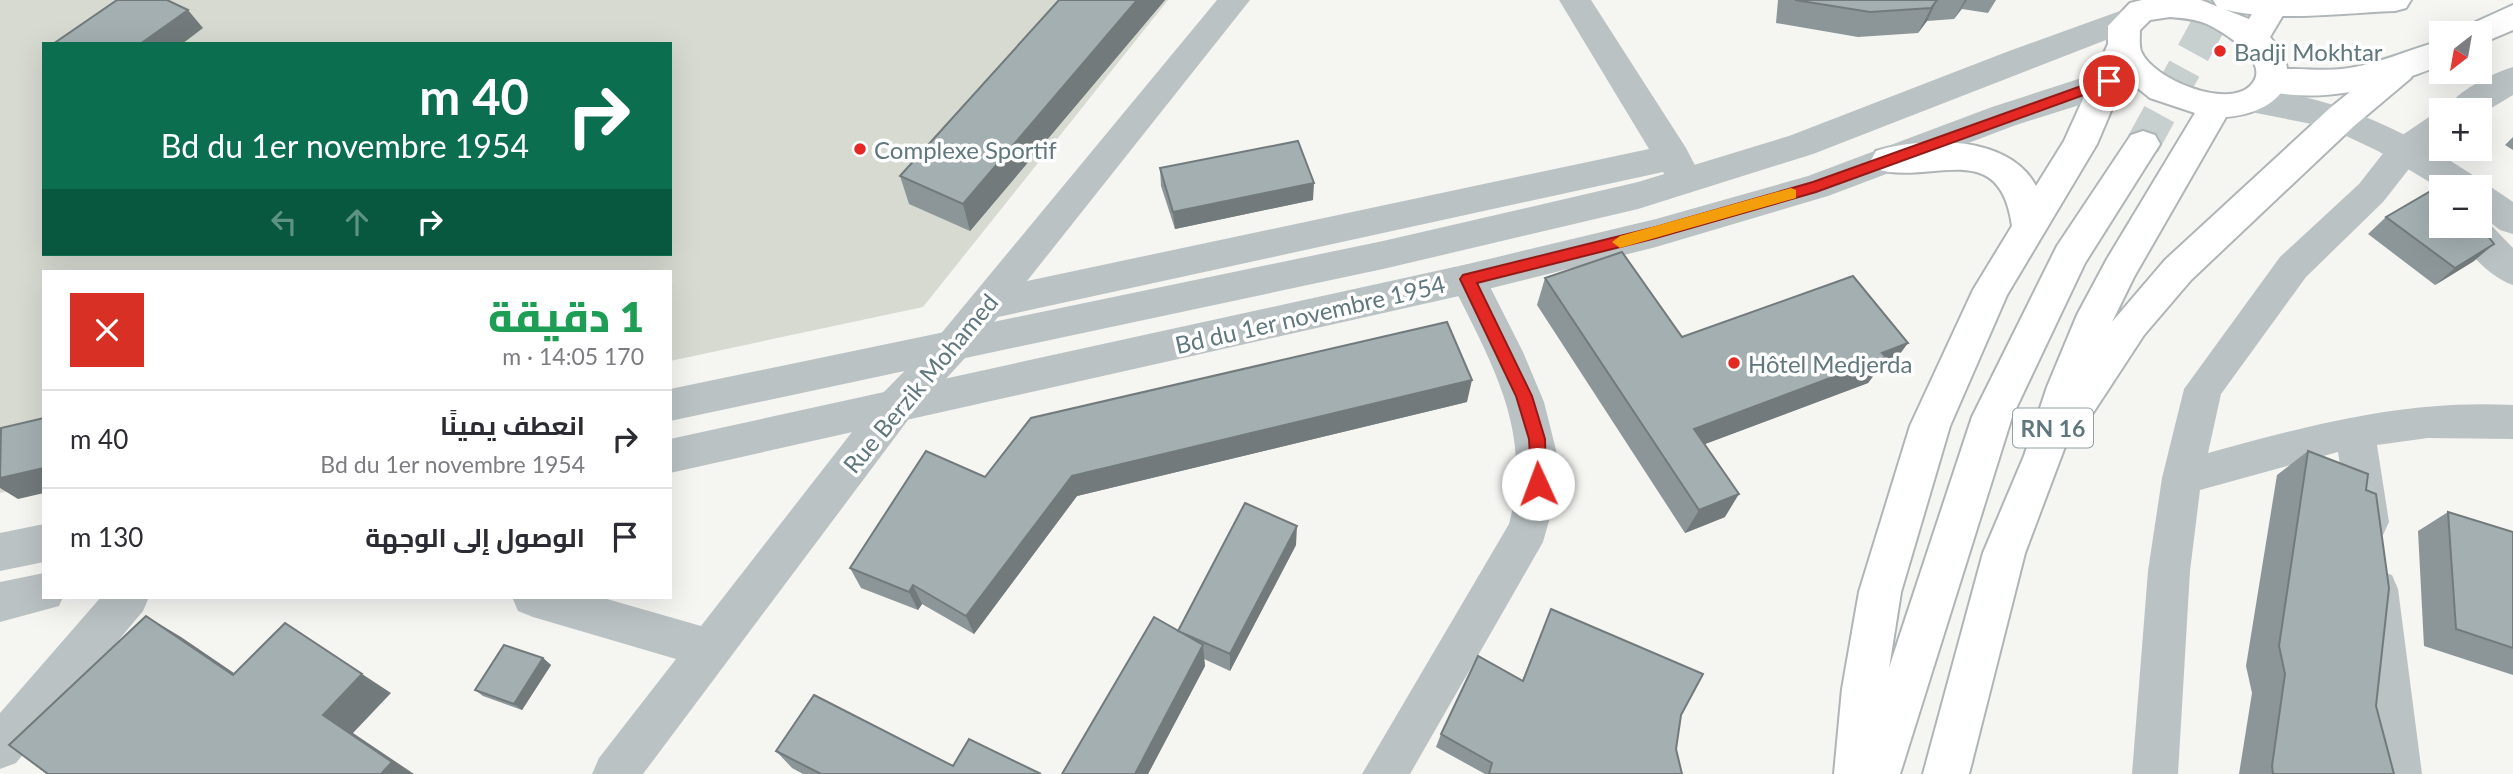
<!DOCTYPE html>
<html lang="ar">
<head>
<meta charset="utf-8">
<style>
	:root { --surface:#fff; --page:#f2f2f3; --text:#2b2b33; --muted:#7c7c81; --line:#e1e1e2 }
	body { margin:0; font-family:Lato,Cairo,sans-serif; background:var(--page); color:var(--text); direction:rtl; height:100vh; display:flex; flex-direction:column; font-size:26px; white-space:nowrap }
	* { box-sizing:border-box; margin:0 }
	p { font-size:23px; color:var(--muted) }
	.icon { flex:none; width:38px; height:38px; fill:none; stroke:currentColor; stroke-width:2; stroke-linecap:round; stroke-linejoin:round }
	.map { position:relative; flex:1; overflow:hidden; direction:ltr }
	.sheet { position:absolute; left:42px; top:270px; width:630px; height:329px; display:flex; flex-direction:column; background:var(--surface); border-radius:0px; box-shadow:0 7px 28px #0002; direction:rtl }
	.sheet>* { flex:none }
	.top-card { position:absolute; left:42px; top:42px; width:630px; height:214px; border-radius:0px; box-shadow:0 7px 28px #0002; direction:rtl; background:#0b6e4f; color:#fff; overflow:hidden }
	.needle { width:46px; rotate:211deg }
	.fabs { position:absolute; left:2429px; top:21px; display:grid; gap:14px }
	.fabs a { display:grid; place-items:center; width:63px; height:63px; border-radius:0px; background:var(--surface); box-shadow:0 7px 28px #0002; font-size:35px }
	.pin { position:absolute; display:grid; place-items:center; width:60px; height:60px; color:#fff; margin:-30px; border:4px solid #fff; border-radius:50%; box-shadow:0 2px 7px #0007 }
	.me { position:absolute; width:77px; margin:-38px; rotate:358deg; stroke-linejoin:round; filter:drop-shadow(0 0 5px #0008) }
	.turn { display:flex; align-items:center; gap:24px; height:147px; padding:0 28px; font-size:32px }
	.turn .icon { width:91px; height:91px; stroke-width:2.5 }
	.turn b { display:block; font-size:49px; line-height:60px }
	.lanes { display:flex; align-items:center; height:66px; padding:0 28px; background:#0003; justify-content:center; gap:35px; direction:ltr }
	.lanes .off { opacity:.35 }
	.round { display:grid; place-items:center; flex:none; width:74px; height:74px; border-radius:0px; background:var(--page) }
	.overview { display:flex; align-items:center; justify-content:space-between; height:119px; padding:0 28px }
	h1 { font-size:42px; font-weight:800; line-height:52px; color:#1e9e55 }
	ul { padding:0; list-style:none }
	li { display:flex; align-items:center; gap:21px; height:98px; padding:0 28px; border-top:2px solid var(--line) }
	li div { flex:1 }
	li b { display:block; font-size:26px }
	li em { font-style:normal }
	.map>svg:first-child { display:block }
</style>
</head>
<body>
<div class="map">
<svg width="2513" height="774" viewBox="0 0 2513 774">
	<rect width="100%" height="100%" fill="#f5f5f2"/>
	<!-- green -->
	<path fill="#d6dad1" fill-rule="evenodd" d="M0 0H1168L923 307 670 361V271H44V484L0 493ZM44 44H670V254H44Z"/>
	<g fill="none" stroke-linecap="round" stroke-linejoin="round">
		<!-- trunk-tunnel -->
		<path stroke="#c8cfcf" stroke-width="34" stroke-dasharray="34 18" stroke-linecap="butt" d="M2143 144 2222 0"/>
		<defs>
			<path id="primary" d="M2213 0H2411L2406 8 2395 11C2338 13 2274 23 2218 8Z
				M2513 5V30L2480 44V33H2464L2469 25Z
				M2441 41V65C2388 87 2318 106 2260 89L2256 81 2260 73C2286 65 2315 72 2342 69 2377 65 2407 50 2441 41Z"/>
			<path id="trunk" d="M2142 0H2201L2249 19 2260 0H2292L2270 37C2310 81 2275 113 2226 117L2134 277 2112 322 2165 260 2330 108 2387 62 2399 58 2411 62 2415 70 2411 78 2354 126 2191 280 2144 335 2091 416 2075 420 2025 553 1969 774H1923L1983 553 2024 456 2047 387 2077 315 2107 259 2195 113 2150 98 2125 78 2097 144 2007 295 1950 426 1901 592 1889 668 1972 417 2057 246 2131 135 2143 131 2155 135 2160 144 2085 263 2012 417 1900 774H1834L1842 689 1859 592 1910 426 1973 290 2012 226C2000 135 1930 186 1876 169L1871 160 1876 151C1924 136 2009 135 2036 186L2064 141 2108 44V26L2130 3ZM2170 17C2183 18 2195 19 2207 24 2224 32 2274 63 2250 86 2227 109 2152 79 2141 51 2139 45 2140 36 2140 30L2150 20Z"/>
		</defs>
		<!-- primary casing -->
		<use href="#primary" stroke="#afb6b8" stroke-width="4"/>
		<!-- trunk casing -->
		<use href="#trunk" stroke="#afb5b7" stroke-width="4"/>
		<!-- minor -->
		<path fill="#bbc2c4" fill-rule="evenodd" d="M1217 0H1250L1027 281 1649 149 1559 0H1591L1686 148 1701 177 1696 186 1684 190 1672 186 1663 172 998 317 965 358 908 420 643 774H592L599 758 676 659 533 617 518 611 512 597H600L701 626 880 396 939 336Z
			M2513 67V95L2480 115V110H2446C2456 91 2493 73 2513 67Z
			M2441 114V143L2416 160 2383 202 2306 277 2221 394 2208 453C2310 425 2406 399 2513 405V439L2428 438 2377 445 2389 522 2383 535 2369 540 2355 535 2349 522 2338 452 2200 490 2190 571 2178 774H2132L2148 571 2162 478 2184 389 2280 257 2359 184 2392 142 2429 117Z
			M1468 264 1481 269 1523 352 1544 402 1557 454V493L1543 542 1410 774H1362L1509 524C1534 430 1490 361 1450 279L1455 269Z
			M2377 570 2392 575 2398 589 2422 774H2376L2356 589 2362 575Z
			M101 597H149L143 611 16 763 0 769V713Z"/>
		<!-- tertiary -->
		<path fill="#bbc2c4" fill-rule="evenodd" d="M2131 7 2142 10 2147 18 2142 26 1813 154 1638 209 1383 269 670 421V389L1383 241 1638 182 1789 136 2009 51Z
			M2140 62 2152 66 2156 74 2152 82 2016 125 1828 196 1656 247 1468 294 670 473V439L1468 264 1656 219 1808 176 1992 107 2097 73Z
			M2253 89C2352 97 2435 148 2513 202V234L2500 230 2482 216 2513 248V285C2490 278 2463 248 2451 226H2480V187L2441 189 2378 151 2327 127 2241 110 2236 101 2241 92Z
			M44 524V562L0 571V533Z
			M44 573V597H63L59 606 0 622V582Z"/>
		<!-- primary -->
		<use href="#primary" fill="#fff" fill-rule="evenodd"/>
		<!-- trunk -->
		<use href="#trunk" fill="#fff" fill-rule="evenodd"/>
	</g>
	<!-- wall -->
	<path fill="#8c9698" d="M1059 0H1165L970 231 909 204 900 176Z
		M1778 0H1996L1988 13 1962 9 1954 19 1927 21 1918 33 1858 37 1776 23Z
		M2513 137V150L2505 145Z
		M1160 168 1313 200 1175 229 1161 186Z
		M2386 217 2474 261 2435 285 2368 234Z
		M1545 278 1682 337 1889 369 1874 375 1868 383 1705 444 1725 517 1685 533 1537 305Z
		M1467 402 1077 496 974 634 922 604 918 610 861 588 850 568 985 477Z
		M2308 451 2366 490 2376 706 2394 774H2239L2252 693 2246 666 2277 475Z
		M2448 512 2513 532V675L2424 646 2418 531Z
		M1296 545 1230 671 1204 659 1205 666 1148 774H1062L1178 631Z
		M1551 609 1681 715 1676 749 1682 774H1485L1436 747 1441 734 1522 681Z
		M543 658 551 665 522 710 483 696 475 690Z
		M776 751 953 766 1041 774H803L792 768Z"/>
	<!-- shaded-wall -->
	<path fill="#727a7c" d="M1137 0H1165L970 231 963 204Z
		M1937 0 1927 21 1918 33 1931 8Z
		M1965 0H1967L1954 19Z
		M188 10 203 28 182 44H140Z
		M1314 183 1313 200 1175 229 1173 212Z
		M2494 244 2474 261 2435 285 2455 268Z
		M1908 343 1889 369 1874 375 1868 383 1681 453 1694 429Z
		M1472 380 1467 402 1077 496 974 634 966 616 1072 476Z
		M44 468V493L18 499 0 488V478Z
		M1739 494 1725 517 1685 533 1699 510Z
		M1297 526 1296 545 1230 671V654Z
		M913 585 922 604 918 610 909 592Z
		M146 616 181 637 265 694 233 675Z
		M1203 645 1205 666 1148 774H1135Z
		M543 658 551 665 522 710 514 704Z
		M362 674 391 693 353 733 414 774H381L323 715Z"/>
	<!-- building -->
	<path fill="#a3afb1" stroke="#727a7c" stroke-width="2" d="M117 0H167L188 10 140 44H53Z
		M1059 0H1137L963 204 900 176Z
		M1795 0H1937L1931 8 1870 12Z
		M1298 141 1314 183 1173 212 1160 168Z
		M2436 188 2441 191V226H2480L2494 244 2455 268 2386 217Z
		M1622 252 1682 337 1853 276 1908 343 1882 353 1886 357 1694 429 1739 494 1699 510 1545 278Z
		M1447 322 1472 380 1072 476 966 616 913 585 909 592 850 568 926 451 985 477 1031 418Z
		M44 418V468L0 478 1 428Z
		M2308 451 2368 474 2366 490 2376 494 2389 588 2376 706 2394 774H2273L2272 766 2285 674 2279 646Z
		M1245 503 1297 526 1230 654 1178 631Z
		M2448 512 2513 532V648L2456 629Z
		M1551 609 1703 674 1681 715 1676 749 1682 774H1489L1492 763 1441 734 1478 656 1523 681Z
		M146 616 233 675 285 623 362 674 323 715 392 762 381 774H48L9 745Z
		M1154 617 1203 645 1135 774H1062Z
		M504 645 543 658 514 704 475 690Z
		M814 695 953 766 969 739 1041 774H821L776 751Z"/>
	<!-- route -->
	<path fill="#e42823" stroke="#941a17" stroke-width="2" d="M2109 76 2114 77V84L1816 192 1656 238 1477 283 1532 396 1545 439 1546 484 1538 491 1532 489 1529 439 1516 396 1460 279 1463 275 1656 227 1813 182Z"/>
	<!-- slow -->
	<path fill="#f59e0b" d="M1791 188 1796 190V198L1620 248 1612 242 1620 236Z"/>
	<!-- markers -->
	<g fill="#e42823" stroke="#fff" stroke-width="2.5">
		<circle cx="2220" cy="51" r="7"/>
		<circle cx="860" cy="149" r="7"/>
		<circle cx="1734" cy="363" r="7"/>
	</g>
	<g text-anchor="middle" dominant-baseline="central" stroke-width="7" stroke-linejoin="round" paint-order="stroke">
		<!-- shield labels -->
		<rect fill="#fff" stroke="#90a0a4" stroke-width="2" x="2013" y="408.5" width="80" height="39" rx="5"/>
		<g font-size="23" font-weight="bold" fill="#60777d">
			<text x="2053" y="428">RN 16</text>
		</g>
		<!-- poi labels -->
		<g font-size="24" fill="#60777d" stroke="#fff" text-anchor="start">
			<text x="2234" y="51">Badji Mokhtar</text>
			<text x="874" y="149">Complexe Sportif</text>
			<text x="1748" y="363">Hôtel Medjerda</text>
		</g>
		<!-- street labels -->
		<g font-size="24" fill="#60777d" stroke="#fff">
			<text transform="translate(1310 314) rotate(-13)">Bd du 1er novembre 1954</text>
			<text transform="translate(920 383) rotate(-50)">Rue Berzik Mohamed</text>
		</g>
	</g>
</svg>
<div class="fabs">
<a><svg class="needle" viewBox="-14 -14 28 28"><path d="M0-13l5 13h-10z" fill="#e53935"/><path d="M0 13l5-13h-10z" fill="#7c7c81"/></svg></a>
<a>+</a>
<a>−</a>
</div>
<div class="pin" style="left:2109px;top:81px;background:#d93025"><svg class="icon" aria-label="arrive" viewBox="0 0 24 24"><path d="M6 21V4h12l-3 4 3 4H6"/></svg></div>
<svg class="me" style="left:1538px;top:484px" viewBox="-20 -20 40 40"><circle r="19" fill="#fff"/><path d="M0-13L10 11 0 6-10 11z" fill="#e42823"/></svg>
<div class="top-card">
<div class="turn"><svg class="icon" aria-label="right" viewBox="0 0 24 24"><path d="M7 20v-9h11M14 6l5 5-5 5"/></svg><div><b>40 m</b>Bd du 1er novembre 1954</div></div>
<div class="lanes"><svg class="icon off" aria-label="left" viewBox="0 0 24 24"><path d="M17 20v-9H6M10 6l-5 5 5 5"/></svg><svg class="icon off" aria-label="ahead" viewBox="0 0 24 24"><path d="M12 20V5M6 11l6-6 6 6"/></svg><svg class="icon" aria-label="right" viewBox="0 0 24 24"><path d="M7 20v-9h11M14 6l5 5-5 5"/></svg></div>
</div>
<section class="sheet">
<div class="overview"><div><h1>1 دقيقة</h1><p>170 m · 14:05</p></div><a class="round" style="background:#d93025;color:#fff"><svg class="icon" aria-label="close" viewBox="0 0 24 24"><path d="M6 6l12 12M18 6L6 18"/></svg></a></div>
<ul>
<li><svg class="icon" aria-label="right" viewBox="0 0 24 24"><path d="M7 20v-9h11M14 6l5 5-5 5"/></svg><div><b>انعطف يمينًا</b><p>Bd du 1er novembre 1954</p></div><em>40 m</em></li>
<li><svg class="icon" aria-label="arrive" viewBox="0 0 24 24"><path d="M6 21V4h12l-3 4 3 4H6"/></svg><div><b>الوصول إلى الوجهة</b></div><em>130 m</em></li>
</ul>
</section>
</div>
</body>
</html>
